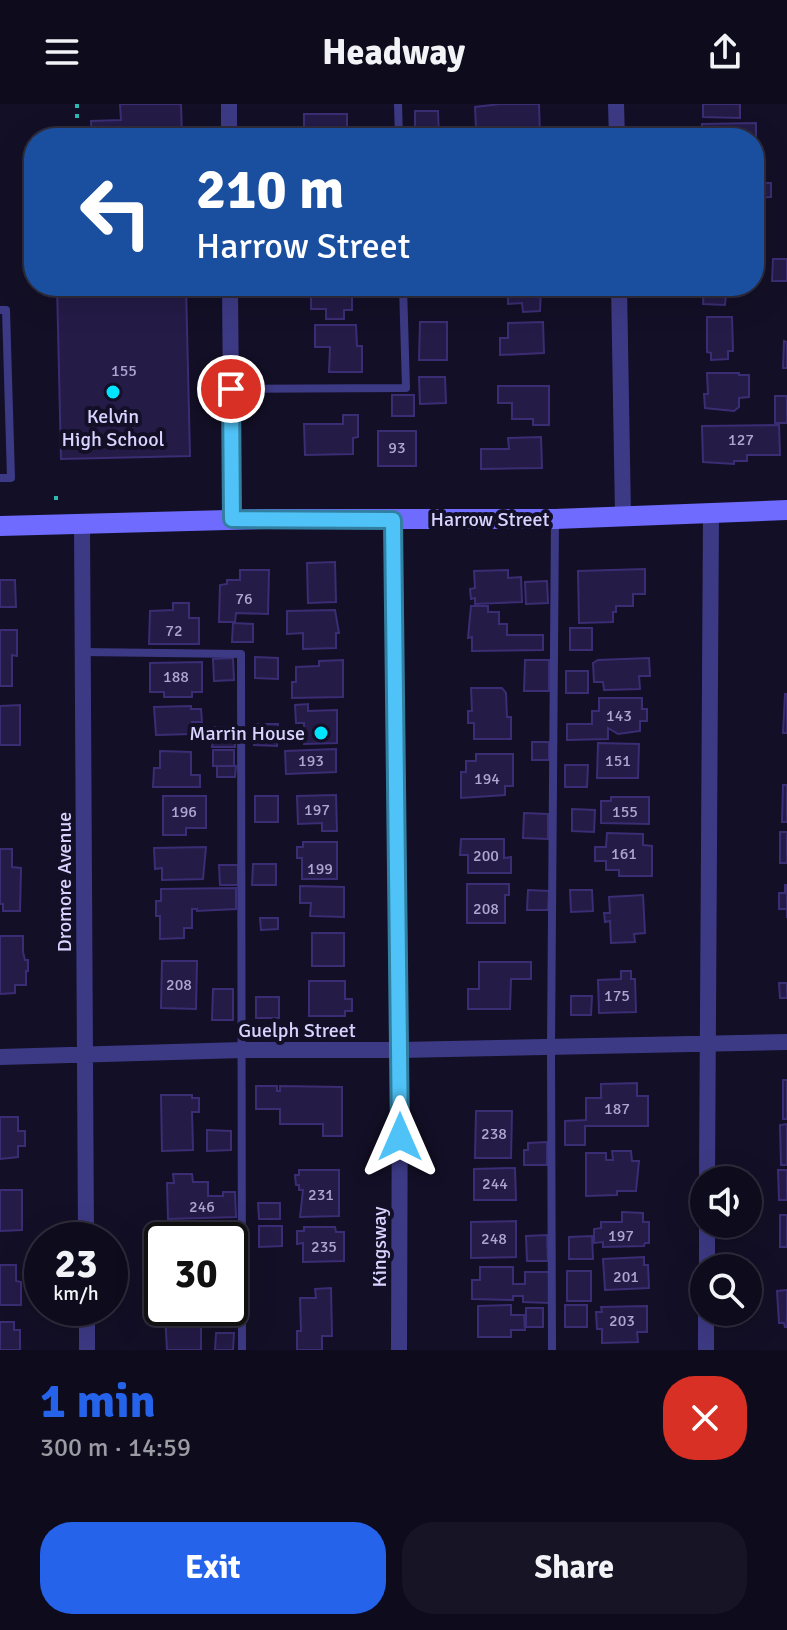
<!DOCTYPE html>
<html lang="en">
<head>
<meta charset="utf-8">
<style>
	:root { --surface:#0e0b1c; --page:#171425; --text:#f1f3f6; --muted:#9b9ba3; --line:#2e2b3b; --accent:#2563eb }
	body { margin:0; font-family:Signika,sans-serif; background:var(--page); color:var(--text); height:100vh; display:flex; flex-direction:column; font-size:30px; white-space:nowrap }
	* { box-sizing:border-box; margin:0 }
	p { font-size:26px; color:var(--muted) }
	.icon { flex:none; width:44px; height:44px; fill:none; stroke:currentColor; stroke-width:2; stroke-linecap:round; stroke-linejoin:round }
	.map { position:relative; height:1246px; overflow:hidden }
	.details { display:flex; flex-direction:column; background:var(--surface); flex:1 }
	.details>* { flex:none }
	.banner { position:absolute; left:24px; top:24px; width:740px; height:168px; border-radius:32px; box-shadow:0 8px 32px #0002,0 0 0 2px var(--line); background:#1a4fa0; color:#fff; overflow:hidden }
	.fabs { position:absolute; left:690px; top:1062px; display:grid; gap:16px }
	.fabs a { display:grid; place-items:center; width:72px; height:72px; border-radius:50%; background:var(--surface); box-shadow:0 8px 32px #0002,0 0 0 2px var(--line); font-size:40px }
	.speed { position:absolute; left:24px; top:1118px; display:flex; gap:16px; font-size:40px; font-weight:700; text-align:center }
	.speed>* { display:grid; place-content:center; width:104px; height:104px; border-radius:50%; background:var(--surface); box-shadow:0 8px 32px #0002,0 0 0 2px var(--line); line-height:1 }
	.speed small { font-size:20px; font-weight:400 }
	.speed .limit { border:4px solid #111; border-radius:12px; background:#fff; color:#111 }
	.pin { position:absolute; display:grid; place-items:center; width:68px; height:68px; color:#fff; margin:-34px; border:4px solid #fff; border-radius:50%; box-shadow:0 2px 8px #0007 }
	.me { position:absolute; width:88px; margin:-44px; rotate:0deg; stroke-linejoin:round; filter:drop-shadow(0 0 6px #0008) }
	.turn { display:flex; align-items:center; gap:28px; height:168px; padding:0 40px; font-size:36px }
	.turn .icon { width:104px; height:104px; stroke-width:2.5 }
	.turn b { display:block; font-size:56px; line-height:68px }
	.round { display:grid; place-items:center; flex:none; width:84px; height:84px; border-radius:32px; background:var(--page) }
	.headline { display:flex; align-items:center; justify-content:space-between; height:136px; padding:0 40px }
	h1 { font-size:48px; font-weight:700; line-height:60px; color:var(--accent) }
	.cta { display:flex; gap:16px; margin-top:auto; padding:16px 40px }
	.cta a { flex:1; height:92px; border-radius:32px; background:var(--accent); color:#fff; font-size:32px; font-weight:700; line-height:92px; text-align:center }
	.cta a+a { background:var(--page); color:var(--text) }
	header { display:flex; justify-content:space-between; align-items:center; height:104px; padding:0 40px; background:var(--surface); font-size:36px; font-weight:700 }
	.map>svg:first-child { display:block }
</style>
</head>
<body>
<header><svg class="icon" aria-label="menu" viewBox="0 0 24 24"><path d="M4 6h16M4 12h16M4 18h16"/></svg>Headway<svg class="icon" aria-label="share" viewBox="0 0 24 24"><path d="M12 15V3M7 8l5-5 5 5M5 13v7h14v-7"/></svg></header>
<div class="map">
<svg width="787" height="1246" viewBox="0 0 787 1246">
	<rect width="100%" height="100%" fill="#130f26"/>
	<!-- building -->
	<path fill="#241b47" stroke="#3b2d73" stroke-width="2" d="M120 0H181L182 34H92L91 17 121 16Z
		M500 0H539L540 32 503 34 500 23 476 24 475 3Z
		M703 0H740V14L703 13Z
		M415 7H438L439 34H415Z
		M304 10H347V28H334V34H304Z
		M756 19V37L754 34H702V20Z
		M754 79H771V93L754 94Z
		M773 155H787V177H772Z
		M57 182H186L190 352 61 355Z
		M311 182H352V206H344V215H326V205H311Z
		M361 182H382V187H361Z
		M508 182H541L540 207 523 208 522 199 508 200Z
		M704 182H733V191L726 190 725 201 703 200Z
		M707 213H732L733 247H728V255L711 256V249L707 248Z
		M420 218H447V256H419Z
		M543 218 544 249 500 251V234H508V219Z
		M315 221H356L357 242H362V268H329L330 243H315Z
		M784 237 787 238V264H783Z
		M707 269H739V271H749V293L739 294V303L734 307 705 304 704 290H708Z
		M419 273H445L446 299 420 300Z
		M498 282H549V321H533V315H512V299H498Z
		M392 291H414V312H392Z
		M775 292H787V319H775Z
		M343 311H358V333L353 334V350L305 351 304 320H343Z
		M779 321 780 351H747V357H734V360L703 358 702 322Z
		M378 327H416V362H378Z
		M541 333 542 364 481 365V345H509L508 334Z
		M335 458 336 498 308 499 307 459Z
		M645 465V490H633V502H616V508H613V518L579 519 578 467Z
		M240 466H269L268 510 236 509 235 518H219L220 481 227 480V476H240Z
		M508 466V474L521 473 522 498 475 500V494L471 495 470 485 475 484 474 467Z
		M0 476H15L16 503H0Z
		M547 477 548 499 526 500 525 478Z
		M173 499H189V514H199V540H149L150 507 173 506Z
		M471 502H488V508H499V520H507V531H543V546L472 547V533L468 534Z
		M335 506 339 529H336V544L303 545V529L287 530V507Z
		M233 519 253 520V538H232Z
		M570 524H592V546H570Z
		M0 526H17V552L12 551V582H0Z
		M255 553 278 554V575L255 574Z
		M233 554 234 576 214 577 213 555Z
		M649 554 650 572H639L640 585 604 586 603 578H594L593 559 598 556Z
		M343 556V593L292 594V578H296V563L319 562V557Z
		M525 556H549V587H524Z
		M202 558V588H192V593H164V588H150V559Z
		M566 567H588V589H566Z
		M471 584H502L506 589 507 613H511V635H474V619H468V607H472Z
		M785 590H787V629H783Z
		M599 594H642V605H647V617H640V627L618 630 608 624V635L567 636V620H592V607H599Z
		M308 600V607L337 606V639L304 640V619H296L295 601Z
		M20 601V641H0V602Z
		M191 602V605H201L202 618H192V630L156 631 154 603Z
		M254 620H278L277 642 254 641Z
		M215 623H235V643H212Z
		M532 638H549V656H532Z
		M598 639 639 640 638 674H597Z
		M336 645V668L286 670 285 647Z
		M213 646H234V662H213Z
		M160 647 191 648V671H200V683H153L154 664H160Z
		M476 650H513V682H505V691L461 694V668H466V657H476Z
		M565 661H588L587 683H565Z
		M217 662H236L235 673H217Z
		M783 681H787V718H782Z
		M336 691 337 727H322V719L298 720 297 692Z
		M163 692H206V724H186V731H163Z
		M255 692H278V718H255Z
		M611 693H649V720L601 719V697H611Z
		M572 705 595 706 594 728 572 727Z
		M524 709 548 710V735L523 734Z
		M780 728H787V759H780Z
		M607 729 643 730V741L652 742V772H619V766H606V757H595V743H606Z
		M461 735H504V754L511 753V769H468V751H460Z
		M303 738H337V775H302V754H297V743H303Z
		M206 743 203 775 162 776V764L155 765 154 744Z
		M0 745H12V763L21 764 20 807H3V800H0Z
		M253 760H276V781H252Z
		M219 761H238V781H220Z
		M467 780H509V791H505V819H467Z
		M785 781H787V814V805H779V789H785Z
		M300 782 344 783V813L310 812 311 799H300Z
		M236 784V805L197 807V805H192V824H184V834L160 835V812H156V797H161V785Z
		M528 786 549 787 548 806H527Z
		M570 786H592L593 807 571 808Z
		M643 791 645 829 634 830 635 838 611 839 610 817 605 818 604 809H610L609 793Z
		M260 814H278V825L261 826Z
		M312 829H344V862H312Z
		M0 832H23V848L25 856H28V867H26V881H15V889L0 890Z
		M162 857H197L196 905 161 904Z
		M479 858H531V875H511L510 905H468V885H479Z
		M621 867H631V875H635L636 908 599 909 598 876 621 875Z
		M309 877H345V895H352V907H345V912H309Z
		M779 879H787V894H780Z
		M213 885H233V916H212Z
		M571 892H592L591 911H571Z
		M256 893H279V914H256Z
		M783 976H787V1015H783Z
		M637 979V992H648V1022H585V1041H565V1017L586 1016V994H601V980Z
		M256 982H277V987H280V982L342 983V1032H323V1020H280V1005H256Z
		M161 991H192V994H199V1008H192L193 1046 162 1047Z
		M476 1007H512L511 1054H475Z
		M0 1013H18V1027H25V1042H18V1053L0 1055Z
		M787 1020V1061H781L780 1021Z
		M207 1026 231 1027V1046L207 1047Z
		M547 1038V1061H524V1046H528V1039Z
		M612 1047H631L632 1057H639L636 1087H617V1091L586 1092V1049H606V1056H613Z
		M515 1064 516 1096H474V1065Z
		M299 1066H339V1112L300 1113 303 1086H299V1081H296L295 1071H299Z
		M778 1066H787V1096H779Z
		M173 1070H192L193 1078H208V1092H223V1088H235L236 1113 168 1115 167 1079H174Z
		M0 1086H22V1126L0 1127Z
		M258 1099H280V1115H259Z
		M622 1108 643 1109V1118H649V1139H645L644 1142 603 1143V1138L594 1139V1125L601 1124V1118H622Z
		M780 1111H787V1143H780Z
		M516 1117V1153L471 1154V1118Z
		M209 1118H233V1139H230V1136H209Z
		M259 1122H282V1142L259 1143Z
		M304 1123H335L336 1128H344V1157L303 1158V1139L297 1140V1127H304Z
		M169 1129H201V1136H169Z
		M547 1131 548 1157H527L526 1132Z
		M592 1132 593 1155H569V1133Z
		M644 1153V1161H648L649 1184 605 1186 603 1155Z
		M0 1161H16V1177L21 1178V1201H0Z
		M480 1163H513V1180H525V1168H549V1199L523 1198V1192H513V1196L472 1195V1176H480Z
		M567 1167H591V1197H567Z
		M331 1184 332 1232H322V1246H297V1227H301L300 1194H316L315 1185Z
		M787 1186V1223H785L784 1219H779L777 1187Z
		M511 1201V1211H524L525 1226H511V1233H478V1202Z
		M565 1201H587V1223H565Z
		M647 1202V1228H637L638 1238 602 1239V1225H597L596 1208H602L601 1203Z
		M526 1204H543V1223H526Z
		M165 1210H201V1246H167Z
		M0 1218H14V1226H20V1246H0Z
		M216 1229H234L233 1246H215Z"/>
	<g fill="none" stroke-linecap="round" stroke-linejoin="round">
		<!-- path -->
		<path stroke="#2fb8b0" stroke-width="4" stroke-dasharray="4 6" stroke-linecap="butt" d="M77 0V19
			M56 392V402"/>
		<!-- lane -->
		<path stroke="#3d3a85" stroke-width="8" d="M398 0 399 34
			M0 206H6L11 374H0
			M231 285 406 284 403 182
			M83 548 241 550 242 1246
			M552 1246 551 943 555 415"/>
		<!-- street -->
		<path stroke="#3d3a85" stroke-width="16" d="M229 0V34
			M616 0 617 34
			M230 182 232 415
			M619 182 623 411
			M393 416 400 946 399 1246
			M82 420 86 1136
			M0 953 243 946H400L787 938
			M707 1076 711 408
			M707 1164V1120
			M87 1204V1246
			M706 1246V1208"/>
		<!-- secondary -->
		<path stroke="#6f6bff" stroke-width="20" d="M0 422 266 415H555L787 406"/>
	</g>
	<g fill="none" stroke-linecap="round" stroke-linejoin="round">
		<defs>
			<path id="route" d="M231 285 232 415 393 416 400 1033"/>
		</defs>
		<!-- route casing -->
		<use href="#route" stroke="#337fa1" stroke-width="20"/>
		<!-- route -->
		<use href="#route" stroke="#4fc3f7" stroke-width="14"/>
	</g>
	<!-- markers -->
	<g fill="#00e5ff" stroke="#130f26" stroke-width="3">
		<circle cx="113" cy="288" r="8"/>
		<circle cx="321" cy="629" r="8"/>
	</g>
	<g text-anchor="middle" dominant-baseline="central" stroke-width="8" stroke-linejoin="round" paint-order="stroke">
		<!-- number labels -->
		<g font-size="16" fill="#aca6d1">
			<text x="124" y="267">155</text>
			<text x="741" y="336">127</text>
			<text x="397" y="344">93</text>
			<text x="244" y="495">76</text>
			<text x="174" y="527">72</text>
			<text x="176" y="573">188</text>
			<text x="619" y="612">143</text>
			<text x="311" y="657">193</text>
			<text x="618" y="657">151</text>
			<text x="487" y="675">194</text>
			<text x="317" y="706">197</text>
			<text x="184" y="708">196</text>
			<text x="625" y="708">155</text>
			<text x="624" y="750">161</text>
			<text x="486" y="752">200</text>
			<text x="320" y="765">199</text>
			<text x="486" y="805">208</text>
			<text x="179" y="881">208</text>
			<text x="617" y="892">175</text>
			<text x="617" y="1005">187</text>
			<text x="494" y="1030">238</text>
			<text x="495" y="1080">244</text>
			<text x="321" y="1091">231</text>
			<text x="202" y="1103">246</text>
			<text x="621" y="1132">197</text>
			<text x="494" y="1135">248</text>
			<text x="324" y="1143">235</text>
			<text x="626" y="1173">201</text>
			<text x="622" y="1217">203</text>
		</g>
		<!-- poi labels -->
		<g font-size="20" fill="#d9d4ff" stroke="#130f26">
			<text x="113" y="312">Kelvin<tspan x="113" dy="23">High School</tspan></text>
			<text x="305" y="629" text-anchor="end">Marrin House</text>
		</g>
		<!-- street labels -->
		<g font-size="20" fill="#d9d4ff" stroke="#130f26">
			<text x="490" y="415">Harrow Street</text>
			<text transform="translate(64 778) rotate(-90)">Dromore Avenue</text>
			<text x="297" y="926">Guelph Street</text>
			<text transform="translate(379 1143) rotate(-90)">Kingsway</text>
		</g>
	</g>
</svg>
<div class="fabs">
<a><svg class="icon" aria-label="sound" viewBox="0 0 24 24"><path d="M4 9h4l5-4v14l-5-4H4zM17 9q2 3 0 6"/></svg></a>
<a><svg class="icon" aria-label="search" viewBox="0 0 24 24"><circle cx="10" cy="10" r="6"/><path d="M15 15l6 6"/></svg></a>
</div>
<div class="speed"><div>23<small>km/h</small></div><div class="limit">30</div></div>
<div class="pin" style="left:231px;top:285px;background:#d93025"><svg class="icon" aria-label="arrive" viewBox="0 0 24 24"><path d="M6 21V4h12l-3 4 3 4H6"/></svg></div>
<svg class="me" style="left:400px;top:1033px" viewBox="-20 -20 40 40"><path d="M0-17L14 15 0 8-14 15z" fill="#4fc3f7" stroke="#fff" stroke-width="4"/></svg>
<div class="banner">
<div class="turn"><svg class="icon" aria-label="left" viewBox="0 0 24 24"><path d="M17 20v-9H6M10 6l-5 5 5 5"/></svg><div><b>210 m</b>Harrow Street</div></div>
</div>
</div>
<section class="details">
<div class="headline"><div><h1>1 min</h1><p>300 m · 14:59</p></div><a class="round" style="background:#d93025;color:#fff"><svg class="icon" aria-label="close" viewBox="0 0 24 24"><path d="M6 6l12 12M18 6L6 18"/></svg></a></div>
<div class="cta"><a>Exit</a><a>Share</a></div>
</section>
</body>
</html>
